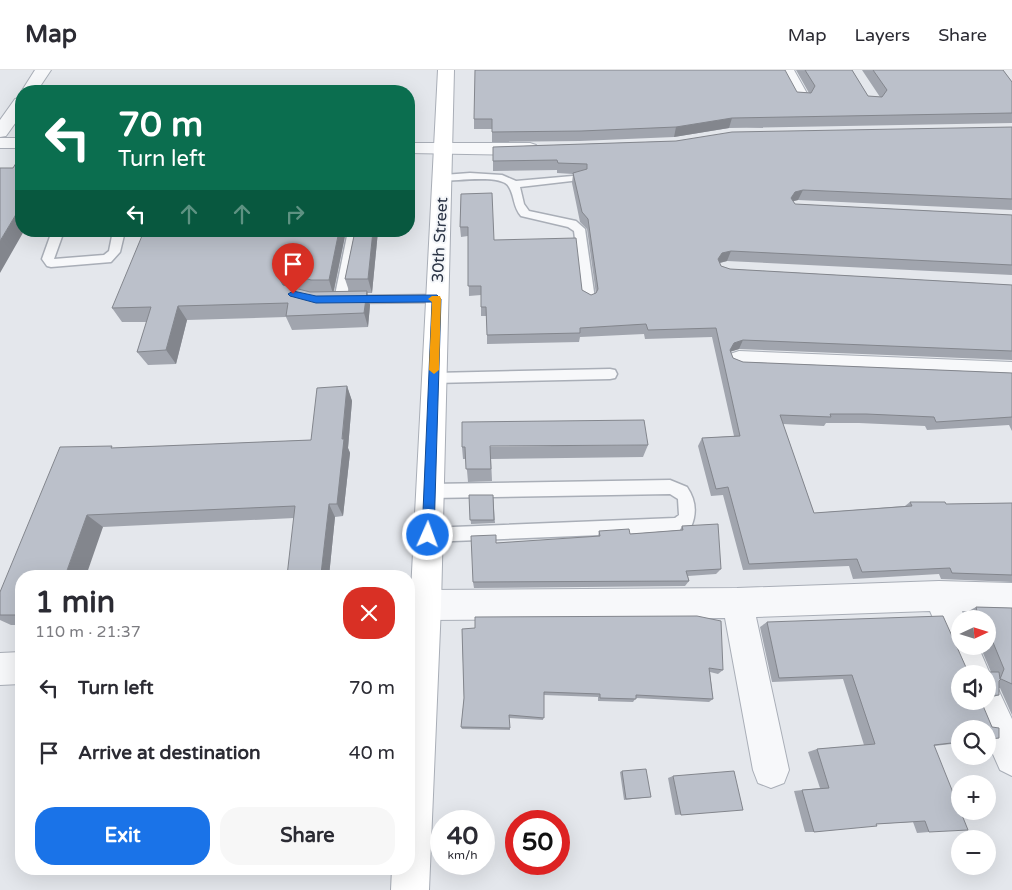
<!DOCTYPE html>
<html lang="en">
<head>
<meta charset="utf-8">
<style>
	:root { --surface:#fff; --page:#f7f7f7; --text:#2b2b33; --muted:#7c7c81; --line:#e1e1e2; --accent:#1a73e8 }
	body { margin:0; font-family:"Varela Round",sans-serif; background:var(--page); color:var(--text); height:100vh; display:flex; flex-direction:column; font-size:19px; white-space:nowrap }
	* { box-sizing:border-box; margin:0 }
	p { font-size:16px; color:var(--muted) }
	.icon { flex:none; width:28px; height:28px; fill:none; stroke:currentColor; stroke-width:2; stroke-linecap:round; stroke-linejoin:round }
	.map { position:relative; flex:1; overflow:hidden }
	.side { position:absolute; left:15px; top:500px; width:400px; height:305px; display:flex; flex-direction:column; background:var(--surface); border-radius:20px; box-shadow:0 5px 20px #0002 }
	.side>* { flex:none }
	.banner { position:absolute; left:15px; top:15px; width:400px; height:152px; border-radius:20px; box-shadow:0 5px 20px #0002; background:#0b6e4f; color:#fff; overflow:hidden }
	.needle { width:32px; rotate:86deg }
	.buttons { position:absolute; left:951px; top:540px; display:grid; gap:10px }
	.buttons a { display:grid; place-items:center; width:45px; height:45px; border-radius:50%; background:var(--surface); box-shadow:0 5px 20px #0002; font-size:25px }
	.speed { position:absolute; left:430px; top:740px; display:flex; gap:10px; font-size:25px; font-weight:700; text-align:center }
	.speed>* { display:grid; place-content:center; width:65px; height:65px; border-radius:50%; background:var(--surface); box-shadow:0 5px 20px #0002; line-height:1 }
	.speed small { font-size:12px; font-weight:400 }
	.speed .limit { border:8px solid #d22; background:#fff; color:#111 }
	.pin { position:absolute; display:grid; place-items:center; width:42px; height:42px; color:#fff; margin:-51px -21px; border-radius:50% 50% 50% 0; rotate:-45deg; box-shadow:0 0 5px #0007 }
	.pin .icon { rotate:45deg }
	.me { position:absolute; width:55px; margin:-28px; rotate:2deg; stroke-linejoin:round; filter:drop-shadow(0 0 4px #0008) }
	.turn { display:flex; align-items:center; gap:18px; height:105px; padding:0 20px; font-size:22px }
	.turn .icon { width:65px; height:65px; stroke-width:2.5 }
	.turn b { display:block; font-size:35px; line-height:42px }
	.lanes { display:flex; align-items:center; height:48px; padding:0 20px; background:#0003; justify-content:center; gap:25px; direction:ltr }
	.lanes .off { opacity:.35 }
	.round { display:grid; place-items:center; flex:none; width:52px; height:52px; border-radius:20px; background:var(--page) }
	.head { display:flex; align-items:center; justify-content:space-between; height:85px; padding:0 20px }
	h1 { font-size:30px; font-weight:800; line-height:38px }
	.primary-button { display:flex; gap:10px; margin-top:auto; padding:10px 20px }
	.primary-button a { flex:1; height:58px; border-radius:20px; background:var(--accent); color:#fff; font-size:20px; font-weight:800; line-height:58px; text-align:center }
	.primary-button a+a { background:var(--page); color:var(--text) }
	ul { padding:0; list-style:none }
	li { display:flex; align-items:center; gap:15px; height:65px; padding:0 20px }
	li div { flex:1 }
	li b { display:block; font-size:19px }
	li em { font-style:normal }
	header { display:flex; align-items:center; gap:30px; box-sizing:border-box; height:70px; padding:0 25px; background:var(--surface); border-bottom:1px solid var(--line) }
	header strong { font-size:24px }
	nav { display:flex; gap:28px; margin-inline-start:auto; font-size:18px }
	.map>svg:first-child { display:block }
</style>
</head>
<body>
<header>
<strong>Map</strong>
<nav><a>Map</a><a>Layers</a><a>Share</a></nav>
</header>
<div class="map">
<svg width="1012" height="820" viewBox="0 0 1012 820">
	<rect width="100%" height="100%" fill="#e4e7ec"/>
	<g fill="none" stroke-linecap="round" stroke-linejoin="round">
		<defs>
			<path id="lane" d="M470 103 502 105 516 111 584 105 585 107 580 110 520 117 524 134 529 141 576 151 585 159 595 229 593 232 589 233 583 229 574 161 568 157 521 146C513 137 515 127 509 117 503 104 456 111 443 111L438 108 443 105Z
				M52 161H64L54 189 104 185 109 181 113 161H125L120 182 111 192 51 197 47 196 42 189Z
				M348 161H360L347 226 437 225 443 229 441 232 336 233 334 230Z
				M610 299 615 300 617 304 615 308 610 309 434 313 429 312 427 308 429 304 434 303Z
				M670 410 687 417C696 430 697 443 691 457L675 462 428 472 422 470 420 465 422 460 428 458 675 448 679 445 678 429 670 424 430 428 425 426 422 421 425 416 430 414Z"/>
			<path id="street" d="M35 0H51L37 21 21 22Z
				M778 0H794L809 27 807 31H795Z
				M21 28V45L6 66 0 67V50L15 29Z
				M0 68H21V78H0Z
				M409 73H530L536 75 539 79 536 83 530 85 409 83Z
				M739 281 1012 292V310L739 299 730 296 727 290 730 284Z
				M939 511 1012 513V543L962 541 965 549H960V576H978L990 604 988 611V604H960V610L930 541 756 547 789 700 784 713 771 718 758 713 753 700 725 548 426 550 415 546 411 535 415 524 426 520 737 518Z
				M21 582V614L0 615V583Z
				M988 615 998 619 1012 649V706L1000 700 988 673V659H981L969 631H988Z"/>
			<path id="secondary" d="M438 0H454L441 535 429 820H391L392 799H409V560Z"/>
		</defs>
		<!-- lane casing -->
		<use href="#lane" stroke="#a9aeb7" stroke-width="3"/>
		<!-- street casing -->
		<use href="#street" stroke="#a9aeb7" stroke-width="2"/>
		<!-- secondary casing -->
		<use href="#secondary" stroke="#a9aeb7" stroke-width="2"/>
		<!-- lane -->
		<use href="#lane" fill="#f7f8fa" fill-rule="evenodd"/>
		<!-- street -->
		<use href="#street" fill="#f7f8fa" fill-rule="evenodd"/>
		<!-- secondary -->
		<use href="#secondary" fill="#fff" fill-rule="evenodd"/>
	</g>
	<!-- wall -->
	<path fill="#a1a5ae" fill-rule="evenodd" d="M796 0H852L868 26 880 27 862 0H1003L1012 12V53L729 58 674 67 580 71 492 72V59H474V49L797 22 809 23Z
		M1012 57V140L798 130 793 131 795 134 1012 145V205L727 191 720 193 721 196 730 199 1012 215V290L739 279 730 282 733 288 743 292 1012 303V361L1009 355 927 360 925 356 859 353H826L824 356 783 354 814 443 905 436 910 432 946 434 1012 433V512L941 509 939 504 853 509 849 496 743 500 723 425 711 426 698 376 702 368 734 366 712 267 645 269 644 264 580 267 579 272 487 274V246H481V225L469 226 468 166 461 167 460 157 461 124 494 170 582 220 591 225 596 224 587 159 580 152 572 113 573 104 557 103V100L493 101V77L676 71Z
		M346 161 334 221H349L345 209 355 161H378L372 223H367L370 235 368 257 292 260 286 247 187 250 176 294 148 295 137 282 147 252H122L112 238ZM290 212 296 214 299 219 286 215Z
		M347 316 352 331 348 378 350 383 343 446 335 447 329 506H291L294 448 103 457 21 506V555H11L0 550V522L114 378 311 370Z
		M648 375 643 387 491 389 492 411 468 412 466 389H463L462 377Z
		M469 425H493L495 453 471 454Z
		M682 456 721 499 716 504 688 506 689 511 685 516 474 518 473 512 496 473 598 467 599 461 630 464 680 460Z
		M976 537 1012 538V645L1000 618H999V625L988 629V604H960L999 668 988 670V659H960V673L934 676 929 762 917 763 913 752 876 754 814 762H805L794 721 820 718 808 682 817 679 864 675 843 609 772 612 760 557 767 552 969 603 974 602H991L980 576H988V549H966L965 543Z
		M462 559 723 600 718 604 710 602 713 629 709 632 636 628 633 632 598 631V627L544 625 543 650 509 648 510 660 462 659 461 657 464 628Z
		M622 701 651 727 624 730 620 702Z
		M673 706 736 740 675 745 668 708Z"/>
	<!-- shaded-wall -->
	<path fill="#83868d" d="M732 48 729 58 674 67 676 57Z
		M803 120 798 130 790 132 791 128 795 122Z
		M21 136V161H24L0 203V171Z
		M339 161H346L333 224 329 210Z
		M373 161H378L372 223 368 209Z
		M731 181 727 191 719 193 718 189 722 183Z
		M285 198 290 212 282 218 276 203Z
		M367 221 370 235 368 257 364 243Z
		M178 236 187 250 176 294 166 280Z
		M743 270 739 279 729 282 730 280 734 273Z
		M347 316 352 331 348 378 350 383 343 446 337 434Z
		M329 434 335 447 329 506H322L321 504Z
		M87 445 103 457 86 506H65Z"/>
	<!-- building -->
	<path fill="#bbc0ca" stroke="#83868d" d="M475 0H785L797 22 811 23 815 16 805 0H852L868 26 882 27 887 20 873 0H1003L1012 12V43L732 48 676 57 581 61 492 62V49H474Z
		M1012 57V129L803 120 795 122 791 128 795 134 1012 145V195L731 181 722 183 718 189 721 196 730 199 1012 215V281L743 270 734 273 730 280 733 288 743 292 1012 303V347L936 352 934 347 866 344H830L831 347 780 345 814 443 912 436 910 432H945L946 434 1012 433V505L952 503 950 498 862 502 857 489 749 494 728 417 716 419 702 368 740 366 716 258 648 260 646 254 580 258V263L487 265 486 237H481V216H468V157H460L461 124 492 123 494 170 576 168 582 220 591 225 596 223 598 219 588 149 582 142 573 103 587 99V94L558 93 557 90 493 91V77L676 71 732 62Z
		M21 85V136L0 171V98H13Z
		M144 161H339L329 210H311L294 205 290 200 285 198 276 203 283 215 310 222 367 221 364 243 286 246 288 233 178 236 166 280 137 282 151 237 112 238Z
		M355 161H373L368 209H345Z
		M347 316 342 369H344L337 434H329L321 504 287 506 295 436 87 445 65 506H21V545H0V522L60 377 112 376 111 378 311 370 317 318Z
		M644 350 648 375 490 376 491 399H466L465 377H462V352Z
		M469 425H493L494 450H470Z
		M718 454 721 499 686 501 689 511 473 512 471 466 496 465V473L600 466 599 461 629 459 630 464 683 460 682 456Z
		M215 503 214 506H135Z
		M976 537 1012 538V614L1001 609 999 611V625L988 626V604H974V602H999L1000 609 1004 599 992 570H988V549H973V545H978Z
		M697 546 721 551 723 600 709 598 713 629 636 625V629L600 628V624L544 622V648L509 645 510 658 461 657 464 628 462 559 475 558V547Z
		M943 546 969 604H960V631H981L992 657 999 658V668L988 669V659H960V672L934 675 968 760 929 762 925 751 876 754 877 756 814 762 802 720 829 718 817 679 875 674 852 605 779 608 767 552Z
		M646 699 651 727 626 729 622 701Z
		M734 701 743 740 681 745 673 706Z"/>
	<!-- route -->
	<path fill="#1a73e8" stroke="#114b97" d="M293 221 316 226 437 225 441 229 434 465 433 468 428 470 424 468 422 465 432 232 316 233 290 226 288 224Z"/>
	<!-- slow -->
	<path fill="#f59e0b" d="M432 226H440L441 229 439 300 434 304 429 300 432 232 428 229Z"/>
	<g text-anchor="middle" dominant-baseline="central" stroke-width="4" stroke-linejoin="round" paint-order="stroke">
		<!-- street labels -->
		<g font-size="16" fill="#2b3445" stroke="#f4f6f9">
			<text transform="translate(440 170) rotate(-87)">30th Street</text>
		</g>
	</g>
</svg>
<div class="buttons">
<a><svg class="needle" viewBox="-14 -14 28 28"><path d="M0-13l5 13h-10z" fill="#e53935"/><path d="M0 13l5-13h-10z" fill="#7c7c81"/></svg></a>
<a><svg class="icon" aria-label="sound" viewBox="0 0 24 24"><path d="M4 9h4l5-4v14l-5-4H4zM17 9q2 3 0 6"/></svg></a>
<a><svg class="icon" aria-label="search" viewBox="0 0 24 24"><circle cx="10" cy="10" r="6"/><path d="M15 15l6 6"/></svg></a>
<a>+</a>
<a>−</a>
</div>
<div class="speed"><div>40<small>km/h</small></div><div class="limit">50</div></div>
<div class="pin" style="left:293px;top:224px;background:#d93025"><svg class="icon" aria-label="arrive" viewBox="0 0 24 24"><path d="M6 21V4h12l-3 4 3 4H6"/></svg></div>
<svg class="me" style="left:428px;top:465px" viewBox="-20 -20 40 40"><circle r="17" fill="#1a73e8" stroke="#fff" stroke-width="3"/><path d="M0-11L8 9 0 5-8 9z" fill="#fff"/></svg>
<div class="banner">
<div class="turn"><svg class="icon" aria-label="left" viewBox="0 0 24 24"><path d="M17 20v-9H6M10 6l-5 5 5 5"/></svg><div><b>70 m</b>Turn left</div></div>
<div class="lanes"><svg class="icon" aria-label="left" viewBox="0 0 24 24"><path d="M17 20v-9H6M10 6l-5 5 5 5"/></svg><svg class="icon off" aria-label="ahead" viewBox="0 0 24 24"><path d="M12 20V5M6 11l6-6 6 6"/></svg><svg class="icon off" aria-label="ahead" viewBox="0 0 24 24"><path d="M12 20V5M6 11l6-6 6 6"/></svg><svg class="icon off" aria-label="right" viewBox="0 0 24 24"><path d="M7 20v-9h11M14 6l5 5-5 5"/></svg></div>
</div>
<section class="side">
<div class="head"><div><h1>1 min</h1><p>110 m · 21:37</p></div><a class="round" style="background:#d93025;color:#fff"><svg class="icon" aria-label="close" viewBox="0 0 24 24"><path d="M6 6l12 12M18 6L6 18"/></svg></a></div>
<ul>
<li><svg class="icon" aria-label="left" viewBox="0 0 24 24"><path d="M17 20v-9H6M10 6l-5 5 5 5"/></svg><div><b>Turn left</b></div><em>70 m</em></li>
<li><svg class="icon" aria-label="arrive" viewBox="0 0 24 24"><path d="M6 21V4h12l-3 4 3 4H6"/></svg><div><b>Arrive at destination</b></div><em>40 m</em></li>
</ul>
<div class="primary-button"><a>Exit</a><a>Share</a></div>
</section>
</div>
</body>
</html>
